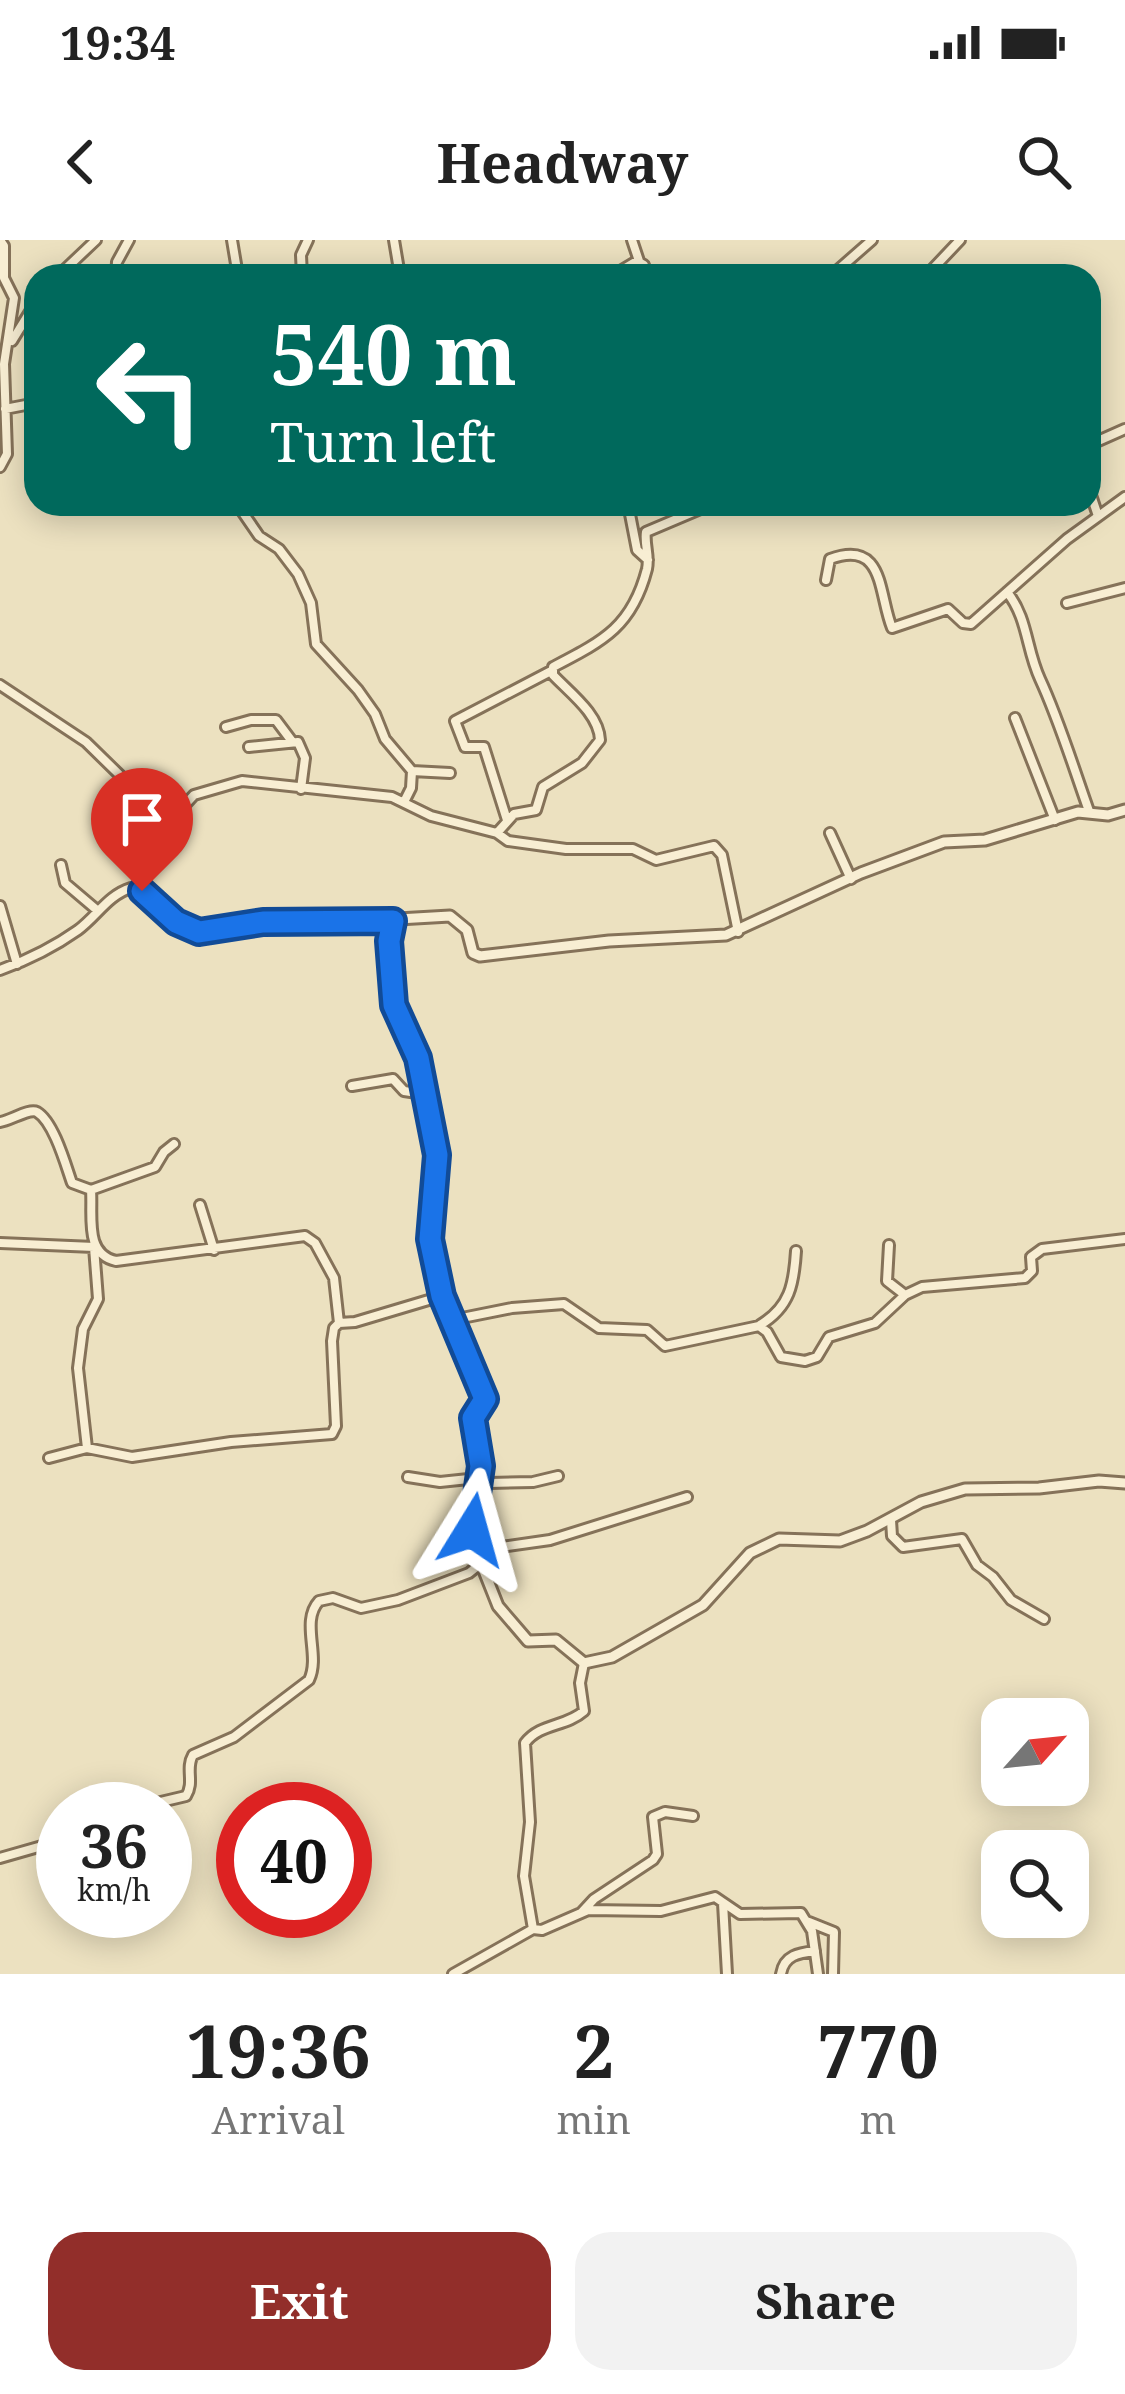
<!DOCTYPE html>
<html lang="en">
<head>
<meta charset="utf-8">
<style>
	:root { --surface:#fff; --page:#f2f2f2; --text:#222; --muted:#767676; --accent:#922e2a }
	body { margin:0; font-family:"Noto Serif",serif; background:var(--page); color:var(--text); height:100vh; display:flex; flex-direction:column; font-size:45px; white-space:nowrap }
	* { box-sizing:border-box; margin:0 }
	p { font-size:39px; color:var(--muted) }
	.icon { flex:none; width:66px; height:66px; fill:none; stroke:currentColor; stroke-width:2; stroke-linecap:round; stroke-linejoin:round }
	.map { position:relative; height:1734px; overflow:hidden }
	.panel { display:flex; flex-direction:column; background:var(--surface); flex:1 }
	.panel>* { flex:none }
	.top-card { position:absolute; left:24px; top:24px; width:1077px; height:252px; border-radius:36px; box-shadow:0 6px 30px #0003; background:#00695c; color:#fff; overflow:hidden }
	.needle { width:78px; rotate:63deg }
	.buttons { position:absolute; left:981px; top:1458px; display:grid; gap:24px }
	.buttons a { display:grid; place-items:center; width:108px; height:108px; border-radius:24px; background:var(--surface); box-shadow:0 6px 30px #0003; font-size:60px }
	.speed { position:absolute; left:36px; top:1542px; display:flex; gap:24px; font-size:60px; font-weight:700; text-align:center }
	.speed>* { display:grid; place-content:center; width:156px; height:156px; border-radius:50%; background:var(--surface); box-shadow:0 6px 30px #0003; line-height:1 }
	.speed small { font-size:30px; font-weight:400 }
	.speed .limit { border:18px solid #d22; background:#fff; color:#111 }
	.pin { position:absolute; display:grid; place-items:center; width:102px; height:102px; color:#fff; margin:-123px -51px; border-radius:50% 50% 50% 0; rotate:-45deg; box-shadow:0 0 12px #0007 }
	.pin .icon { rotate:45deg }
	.me { position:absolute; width:132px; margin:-66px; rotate:8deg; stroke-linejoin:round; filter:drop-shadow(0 0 9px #0008) }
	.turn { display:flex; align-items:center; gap:42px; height:252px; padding:0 48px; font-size:54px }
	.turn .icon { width:156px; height:156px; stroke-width:2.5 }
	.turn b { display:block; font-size:84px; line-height:102px }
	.eta { display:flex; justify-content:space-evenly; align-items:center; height:204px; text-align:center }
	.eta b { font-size:72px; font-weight:700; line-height:84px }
	.action { display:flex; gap:24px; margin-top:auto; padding:24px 48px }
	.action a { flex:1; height:138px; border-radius:36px; background:var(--accent); color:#fff; font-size:48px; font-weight:700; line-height:138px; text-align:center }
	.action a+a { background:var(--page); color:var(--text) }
	.status { display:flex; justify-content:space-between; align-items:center; height:84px; padding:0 60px; background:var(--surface); direction:ltr }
	.status svg { height:33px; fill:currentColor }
	header { display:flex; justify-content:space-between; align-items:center; height:156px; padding:0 48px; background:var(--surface); font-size:54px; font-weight:700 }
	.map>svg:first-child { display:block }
</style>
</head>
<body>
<div class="status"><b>19:34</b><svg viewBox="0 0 49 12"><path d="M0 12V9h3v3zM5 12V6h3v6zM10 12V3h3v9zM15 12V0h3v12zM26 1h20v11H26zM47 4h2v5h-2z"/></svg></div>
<header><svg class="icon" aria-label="back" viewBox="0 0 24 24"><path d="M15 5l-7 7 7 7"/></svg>Headway<svg class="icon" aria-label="search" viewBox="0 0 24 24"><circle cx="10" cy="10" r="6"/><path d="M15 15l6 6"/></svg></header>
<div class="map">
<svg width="1125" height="1734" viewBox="0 0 1125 1734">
	<rect width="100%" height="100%" fill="#ece1c0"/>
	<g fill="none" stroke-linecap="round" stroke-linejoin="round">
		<defs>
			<path id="minor" d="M232 0 238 36
				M394 0 400 36
				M632 0 639 21
				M58 36 96 0
				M116 36 117 22 129 0
				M302 36 301 15 308 0
				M612 36 637 21 644 25 646 36
				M831 36 872 0
				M926 36 960 0
				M12 101 36 62
				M5 169 36 163
				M1089 205 1125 189
				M0 227 7 214 4 124 14 58 4 38V6L0 0
				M1089 249 1098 276
				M237 264 259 296 279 309 298 334 311 363 316 404 358 450 375 474 385 499 412 531 411 548 404 562
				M466 264H477
				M628 264 637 310 648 320
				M363 268 369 264
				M826 340 830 319C885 299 878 353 892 388L948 369 963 383 971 384 1067 299 1125 257
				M1007 352C1028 378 1026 409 1040 439 1059 480 1073 526 1089 571
				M1067 363 1125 348
				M0 445 86 502 133 548 161 584 170 581 194 555 242 541 392 557 431 576 497 593 508 601 566 609H633L656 620 714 606 722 615 738 692
				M1015 478 1055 580
				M226 487 251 480H276L291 500
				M249 507 298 502 305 518 301 549
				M412 531 450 533
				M507 580 484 507H465L455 481 551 431
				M497 593 514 574 536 570 543 547 582 523 600 500C599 474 570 453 553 435V427C603 401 632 387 647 329 650 316 644 304 646 292L705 267V264
				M830 593 851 639
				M61 625 65 643 98 671
				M0 666 17 724
				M0 730C28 720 54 707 78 690 97 676 108 655 131 648L146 654 176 682 199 692 263 682 393 681
				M352 846 393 839 404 851 424 854
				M0 882C10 881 29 868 37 872 54 882 66 926 72 943L91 950
				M174 904 164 912 155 927 91 950C93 976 84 1014 116 1021L305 996 315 1003 334 1038 339 1083 355 1082 442 1056
				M200 965 214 1010
				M0 1003 94 1007 98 1059 83 1089 78 1128 87 1208
				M889 1005 887 1041 905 1055
				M452 1080 512 1068 564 1064 599 1088 647 1090 665 1106 759 1086 767 1092 781 1117 805 1121 817 1117 829 1097 875 1083 905 1055 922 1047 1025 1038 1032 1031 1031 1017 1042 1009 1125 999
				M760 1085C790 1067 794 1044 796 1011
				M49 1218 87 1208 132 1217 231 1202 332 1194 336 1186 332 1101 334 1088 339 1083
				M408 1237 440 1242 478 1238 489 1243 533 1242 558 1236
				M891 1280 892 1296 903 1307 962 1299 977 1325 993 1337 1011 1360 1044 1379
				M131 1569 186 1556C195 1542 185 1529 193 1515L234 1497 309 1440C321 1415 300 1382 319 1361L333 1358 361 1368 398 1360 469 1333 501 1307 550 1300 687 1257
				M0 1618 63 1600
				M723 1663 727 1734
				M582 1672 594 1659 653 1620 657 1614 653 1577 665 1572 693 1576
				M809 1682 834 1692 833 1734
				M533 1689 542 1690 588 1670 661 1671 715 1657 740 1674 801 1673 812 1691 818 1734
				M453 1734 533 1689 524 1636 530 1582 525 1503C540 1483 566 1487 584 1471L580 1443 584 1423
				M781 1734C784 1715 799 1713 815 1711"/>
			<path id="tertiary" d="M1125 570 1108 575 1078 572 985 600 944 602 861 633 726 695 609 701 480 716 473 713 467 690 450 676 398 679 393 681 389 691 393 765 418 818 437 915 430 999 442 1056 485 1159 473 1178 481 1226 471 1298 498 1366 528 1401 556 1400 584 1423 612 1417 703 1365 750 1313 779 1299 840 1301 867 1291 921 1262 965 1249 1039 1248 1099 1241 1125 1243"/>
		</defs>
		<!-- minor casing -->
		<use href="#minor" stroke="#857259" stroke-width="14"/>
		<!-- tertiary casing -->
		<use href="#tertiary" stroke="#857259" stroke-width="15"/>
		<!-- minor -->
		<use href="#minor" stroke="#f8eed3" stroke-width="8"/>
		<!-- tertiary -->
		<use href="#tertiary" stroke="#f8eed3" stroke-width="9"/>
	</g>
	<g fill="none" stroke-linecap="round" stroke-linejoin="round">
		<defs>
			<path id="route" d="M142 651 176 682 199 692 263 682 393 681 389 701 394 765 418 818 437 915 430 999 442 1056 485 1159 473 1178 481 1226 472 1290"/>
		</defs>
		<!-- route casing -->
		<use href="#route" stroke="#114b97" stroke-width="30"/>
		<!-- route -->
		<use href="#route" stroke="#1a73e8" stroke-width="21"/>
	</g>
</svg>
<div class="buttons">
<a><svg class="needle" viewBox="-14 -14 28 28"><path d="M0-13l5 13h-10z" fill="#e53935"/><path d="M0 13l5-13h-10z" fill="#767676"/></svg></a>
<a><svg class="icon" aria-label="search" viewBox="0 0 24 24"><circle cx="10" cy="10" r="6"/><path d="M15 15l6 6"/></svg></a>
</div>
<div class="speed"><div>36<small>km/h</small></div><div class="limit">40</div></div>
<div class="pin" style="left:142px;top:651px;background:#d93025"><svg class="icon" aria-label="arrive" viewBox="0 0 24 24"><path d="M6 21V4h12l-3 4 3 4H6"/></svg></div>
<svg class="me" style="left:472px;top:1290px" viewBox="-20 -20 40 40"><path d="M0-17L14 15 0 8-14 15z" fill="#1a73e8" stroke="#fff" stroke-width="4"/></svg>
<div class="top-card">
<div class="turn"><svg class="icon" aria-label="left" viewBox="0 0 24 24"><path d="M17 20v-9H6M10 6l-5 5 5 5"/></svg><div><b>540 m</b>Turn left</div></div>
</div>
</div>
<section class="panel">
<div class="eta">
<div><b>19:36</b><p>Arrival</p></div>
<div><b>2</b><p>min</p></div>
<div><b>770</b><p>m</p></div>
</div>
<div class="action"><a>Exit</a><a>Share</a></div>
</section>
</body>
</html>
